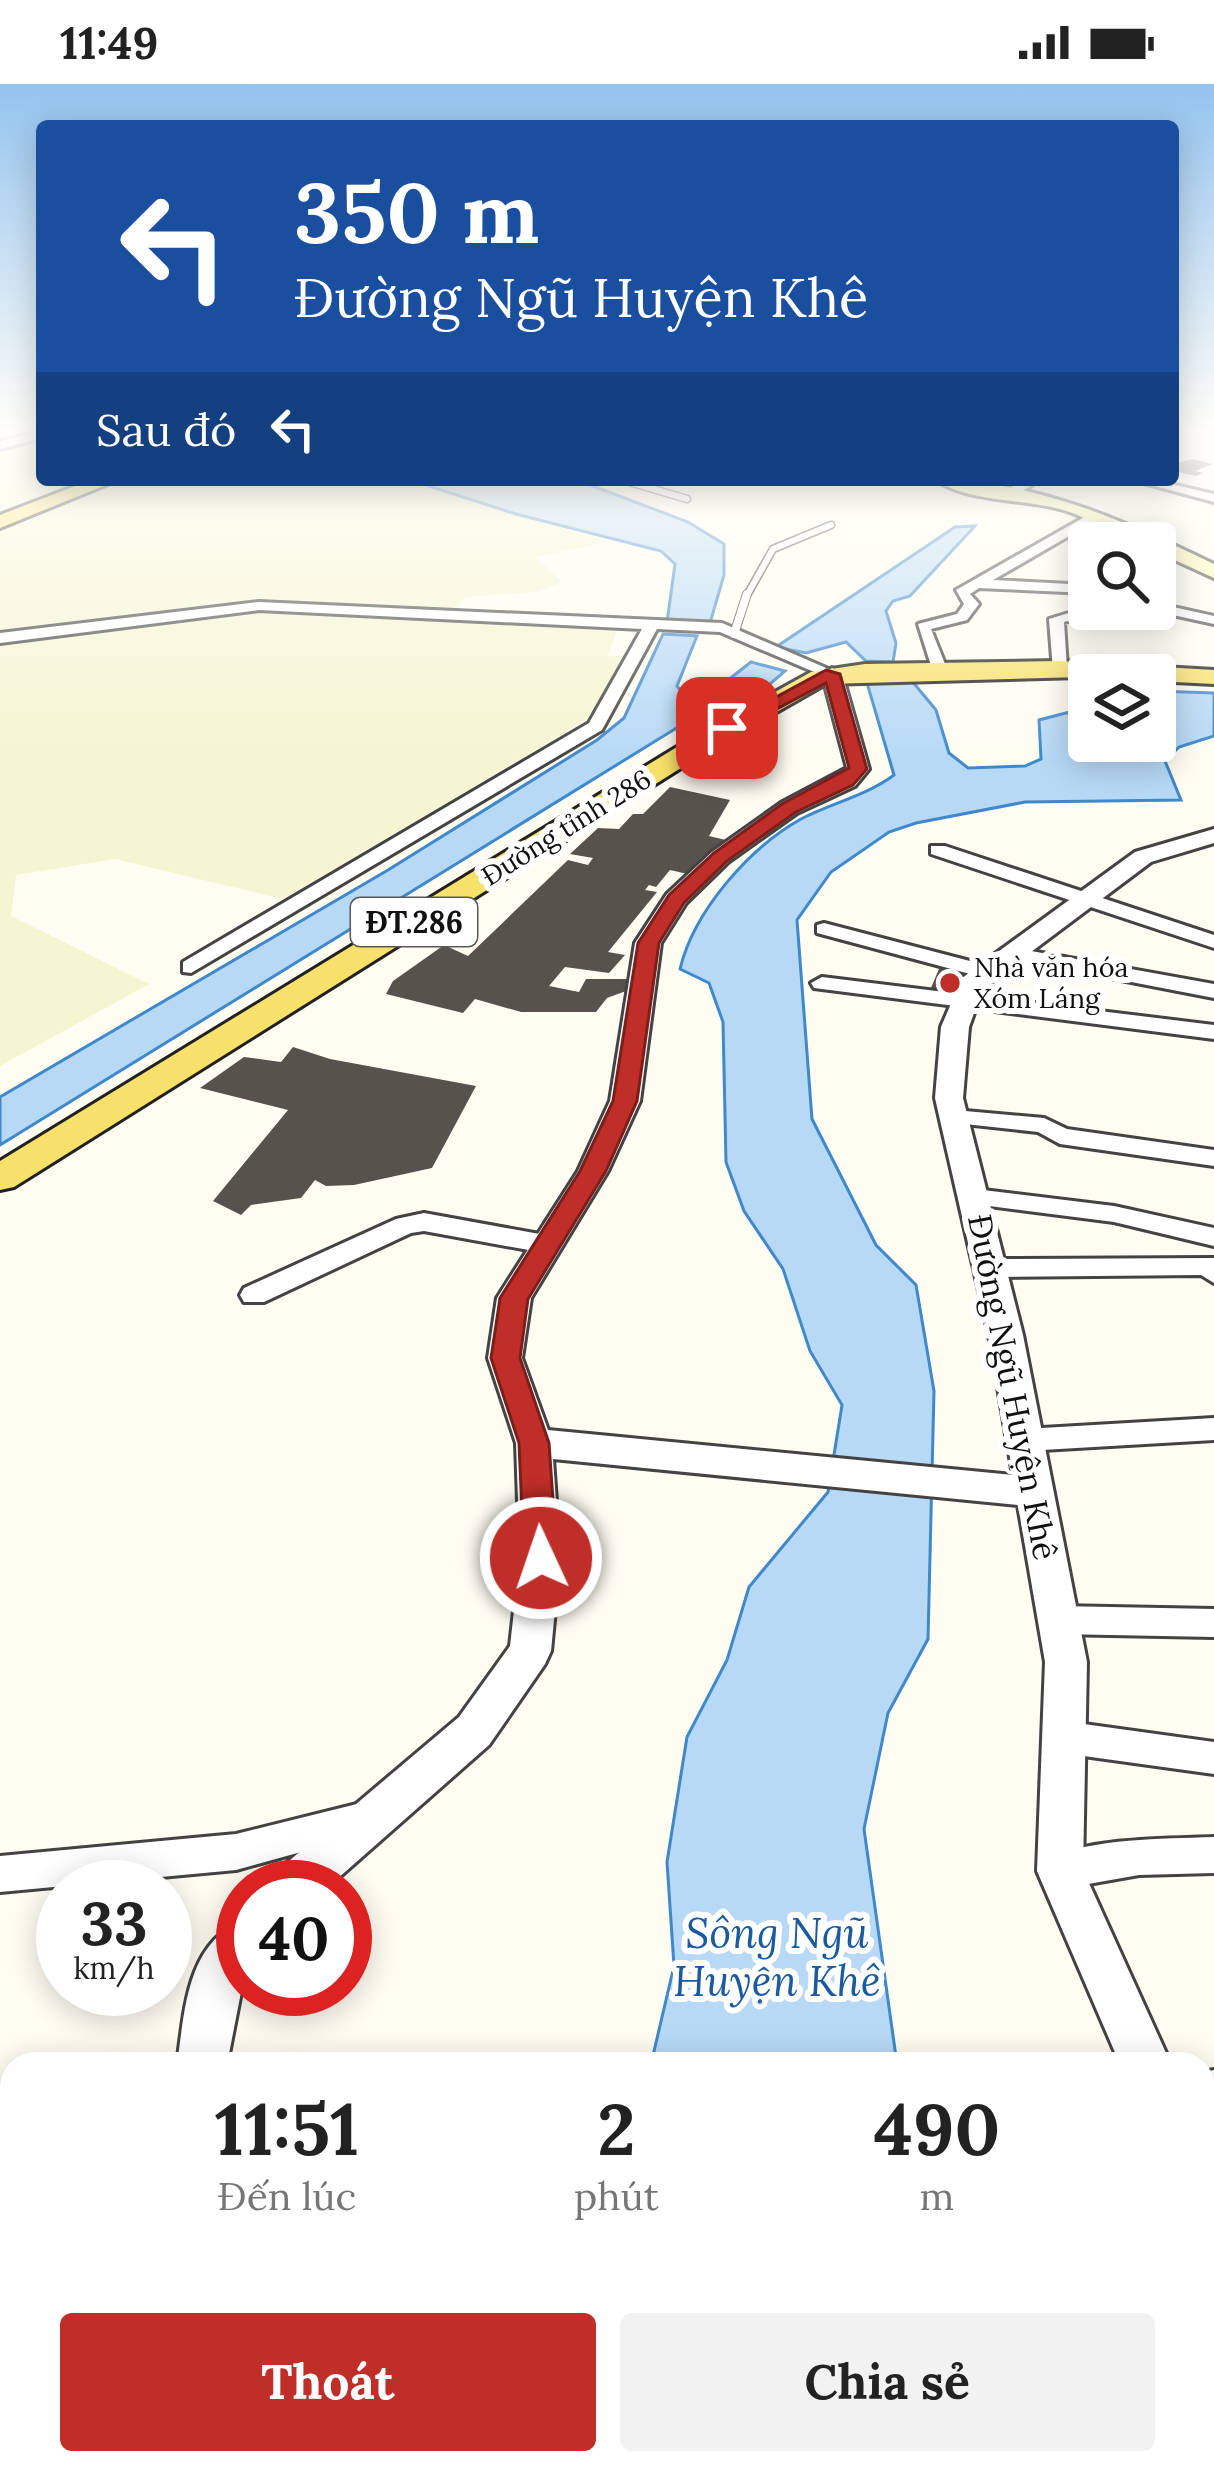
<!DOCTYPE html>
<html lang="vi">
<head>
<meta charset="utf-8">
<style>
	:root { --surface:#fff; --page:#f2f2f2; --text:#222; --muted:#767676; --accent:#bf2e28 }
	body { margin:0; font-family:Lora,serif; background:var(--page); color:var(--text); height:100vh; display:flex; flex-direction:column; font-size:45px; white-space:nowrap }
	* { box-sizing:border-box; margin:0 }
	p { font-size:39px; color:var(--muted) }
	.icon { flex:none; width:66px; height:66px; fill:none; stroke:currentColor; stroke-width:2; stroke-linecap:round; stroke-linejoin:round }
	.map { position:relative; flex:1; overflow:hidden }
	.details { position:absolute; left:0px; top:1968px; width:1215px; height:423px; display:flex; flex-direction:column; background:var(--surface); border-radius:36px 36px 0 0; box-shadow:0 6px 30px #0003 }
	.details>* { flex:none }
	.guide { position:absolute; left:36px; top:36px; width:1143px; height:366px; border-radius:12px; box-shadow:0 6px 30px #0003; background:#1a4fa0; color:#fff; overflow:hidden }
	.controls { position:absolute; left:1068px; top:438px; display:grid; gap:24px }
	.controls a { display:grid; place-items:center; width:108px; height:108px; border-radius:12px; background:var(--surface); box-shadow:0 6px 30px #0003; font-size:60px }
	.speed { position:absolute; left:36px; top:1776px; display:flex; gap:24px; font-size:60px; font-weight:700; text-align:center }
	.speed>* { display:grid; place-content:center; width:156px; height:156px; border-radius:50%; background:var(--surface); box-shadow:0 6px 30px #0003; line-height:1 }
	.speed small { font-size:30px; font-weight:400 }
	.speed .limit { border:18px solid #d22; background:#fff; color:#111 }
	.pin { position:absolute; display:grid; place-items:center; width:102px; height:102px; color:#fff; margin:-51px; border-radius:24px; box-shadow:0 6px 18px #0006 }
	.me { position:absolute; width:132px; margin:-66px; rotate:357deg; stroke-linejoin:round; filter:drop-shadow(0 0 9px #0008) }
	.turn { display:flex; align-items:center; gap:42px; height:252px; padding:0 60px; font-size:54px }
	.turn .icon { width:156px; height:156px; stroke-width:2.5 }
	.turn b { display:block; font-size:84px; line-height:102px }
	.then { display:flex; align-items:center; height:114px; padding:0 60px; background:#0003; gap:24px; font-size:45px }
	.eta { display:flex; justify-content:space-evenly; align-items:center; height:204px; text-align:center }
	.eta b { font-size:72px; font-weight:700; line-height:84px }
	.action { display:flex; gap:24px; margin-top:auto; padding:24px 60px }
	.action a { flex:1; height:138px; border-radius:12px; background:var(--accent); color:#fff; font-size:48px; font-weight:700; line-height:138px; text-align:center }
	.action a+a { background:var(--page); color:var(--text) }
	.status { display:flex; justify-content:space-between; align-items:center; height:84px; padding:0 60px; background:var(--surface); direction:ltr }
	.status svg { height:33px; fill:currentColor }
	.map>svg:first-child { display:block }
</style>
</head>
<body>
<div class="status"><b>11:49</b><svg viewBox="0 0 49 12"><path d="M0 12V9h3v3zM5 12V6h3v6zM10 12V3h3v9zM15 12V0h3v12zM26 1h20v11H26zM47 4h2v5h-2z"/></svg></div>
<div class="map">
<svg width="1214" height="2389" viewBox="0 0 1214 2389">
	<rect width="100%" height="100%" fill="#fffdf2"/>
	<!-- farmland -->
	<path fill="#f5f5d2" d="M42 353V396H91L0 432V363Z
		M130 396H401L607 458 536 473 562 498 538 508 464 513 451 537 618 545 607 572 625 573 586 636 283 815 115 775 16 791 11 832 149 900 0 982V447Z"/>
	<!-- cemetery -->
	<path fill="#d5e2c3" d="M95 2379H238L240 2389H60Z"/>
	<!-- water -->
	<path fill="#b7d9f6" stroke="#3f88cc" stroke-width="3" d="M410 396H577L688 438 724 460V491L710 539 667 538 675 480 661 467 516 430Z
		M975 442 910 512 893 517 886 527 896 559 893 578 866 577 846 558 806 569 776 563 955 443Z
		M663 550 697 552 677 602 683 609 714 607 751 578 785 587 770 600 696 632 0 1061V1013L388 786 597 656 624 634Z
		M912 597 936 626 949 669 968 684 1025 682 1041 675 1039 636 1089 623V657H1155V607L1214 609V652L1179 663 1165 677 1181 716 1025 718 916 739 889 748 831 788 797 836 812 1035 876 1161 916 1201 934 1307 928 1555 888 1629 864 1745 897 1980H651L674 1882 667 1778 687 1653 727 1576 749 1503 828 1408 842 1321 810 1267 783 1185 744 1127 726 1078 723 938 709 899 680 885C694 827 749 764 801 735 831 719 866 712 894 691L867 599Z
		M540 2379H858L859 2389H537Z"/>
	<!-- building -->
	<path fill="#58524c" d="M1193 375 1213 380 1195 387 1204 389 1196 392 1173 387V380Z
		M670 703 730 716 709 752 730 757 692 791 670 786 656 803 649 801 645 806 657 808 608 868 625 871 609 889 565 883 549 902 579 908 586 895H629L626 907 607 914 596 928H521L475 915 463 929 386 910 393 897 444 861 468 872 568 776 588 781 593 774 570 770 598 744 619 745 633 730H643Z
		M941 880 973 887 957 917 928 911Z
		M293 963 330 975 476 1002 432 1084 354 1101 326 1102 315 1096 301 1114 251 1121 241 1131 213 1117 288 1026 200 1004 244 973 281 978Z"/>
	<g fill="none" stroke-linecap="round" stroke-linejoin="round">
		<defs>
			<path id="service-far1" d="M623 396 687 415
				M746 513 773 465 831 441"/>
			<path id="service" d="M734 550 747 510"/>
			<path id="minor" d="M42 347V354L0 365V357Z
				M1025 396H1040L1014 412H1006V406Z
				M1133 396H1154L1214 410V418Z
				M1088 431 1100 434 993 496 1089 501V509L979 504 970 510 979 520 967 536 931 545 947 585 933 588 918 540 957 530 964 520 956 506Z
				M259 518 722 539 840 590 826 593 720 548 657 545 602 646 191 889 183 888V878L589 639 642 545 259 526 0 559V549Z
				M1155 519 1214 532V540L1150 526 1155 525Z
				M1075 527 1080 528V534L1064 538 1067 584 1053 587 1049 535Z
				M931 762H945L1214 851V864L931 770Z
				M824 839 993 883 996 888 985 894 817 849V841Z
				M1009 863 1214 900V914L1002 873V865Z
				M822 893 1214 941V955L814 904 811 899Z
				M954 1026 1044 1034 1067 1045 1214 1066V1082L1060 1060 1038 1048 946 1038 942 1033Z
				M975 1105 1114 1122 1214 1144V1162L1114 1138 966 1119 962 1113 966 1107Z
				M424 1129 545 1151 558 1160 545 1169 424 1147 411 1149 264 1218H244L240 1211 244 1204 396 1135Z
				M1214 1174V1199L1201 1191 991 1193 978 1184 991 1175Z
				M1214 1334V1356L1025 1367 1014 1364 1010 1356 1014 1348 1025 1345Z
				M1058 1522 1214 1525V1553L1058 1550 1046 1546 1041 1536 1046 1526Z
				M1062 1637 1214 1658V1690L1062 1669 1049 1664 1044 1653 1049 1642Z
				M357 1720 370 1725 375 1737 370 1749 236 1786 0 1808V1772L236 1750Z
				M1214 1753V1789L1139 1791 1060 1805 1047 1800 1041 1787 1047 1774C1098 1754 1159 1755 1214 1753Z
				M1214 1986V2028L1203 2030V1988Z"/>
			<path id="tertiary" d="M832 584 842 590 869 685 855 702 797 729 728 778 686 819 661 859 640 1017 608 1087 531 1214 522 1274 548 1346 1013 1391 989 1251 935 1014 941 943 962 894 1135 768 1214 745V759L1151 778 983 904 969 943 963 1014 1023 1251 1087 1578 1083 1786 1171 1980H1120L1037 1787 1045 1578 1018 1421 553 1375 560 1474 551 1567 545 1580 489 1661 328 1803H270L277 1787 459 1633 510 1562 520 1474 516 1359 488 1274 497 1214 578 1087 610 1017 635 859 667 810 712 768 781 719 847 684 822 590Z
				M243 1836V1898L227 1980H177C185 1927 186 1860 243 1836Z
				M1203 2069 1214 2074V2141L1203 2136Z
				M236 2379H296L298 2389H238Z"/>
			<path id="secondary" d="M936 396C1035 396 1127 438 1214 480V494L1155 467V459C1122 459 1104 442 1075 430 1033 413 973 421 936 396Z"/>
			<path id="primary" d="M91 396H118L0 444V431Z
				M1059 577 1214 586V600L1155 597V591L826 600 708 667 14 1103 0 1106V1077L690 655 811 588 865 580Z"/>
		</defs>
		<!-- service-far1 casing -->
		<use href="#service-far1" stroke="#434343" stroke-width="9"/>
		<!-- service casing -->
		<use href="#service" stroke="#434343" stroke-width="10"/>
		<!-- minor casing -->
		<use href="#minor" stroke="#434343" stroke-width="6"/>
		<!-- tertiary casing -->
		<use href="#tertiary" stroke="#434343" stroke-width="6"/>
		<!-- secondary casing -->
		<use href="#secondary" stroke="#323232" stroke-width="6"/>
		<!-- primary casing -->
		<use href="#primary" stroke="#212121" stroke-width="6"/>
		<!-- service-far1 -->
		<use href="#service-far1" stroke="#fff" stroke-width="6"/>
		<!-- service -->
		<use href="#service" stroke="#fff" stroke-width="8"/>
		<!-- minor -->
		<use href="#minor" fill="#fff" fill-rule="evenodd"/>
		<!-- tertiary -->
		<use href="#tertiary" fill="#fff" fill-rule="evenodd"/>
		<!-- secondary -->
		<use href="#secondary" fill="#fefcae" fill-rule="evenodd"/>
		<!-- primary -->
		<use href="#primary" fill="#f7e16a" fill-rule="evenodd"/>
	</g>
	<!-- sky -->
	<linearGradient id="sky" x2="0" y2="1"><stop stop-color="#94c3ee"/><stop offset="0.51" stop-color="#fffef9"/><stop offset="1" stop-color="#fffef9" stop-opacity="0"/></linearGradient>
	<rect width="1214" height="676" fill="url(#sky)"/>
	<!-- route -->
	<path fill="#bf2e28" stroke="#7c1e1a" stroke-width="3" d="M826 586 840 590 867 685 853 701 796 728 727 777 684 819 659 859 637 1017 606 1087 528 1215 520 1274 549 1359 557 1474 552 1483H529L524 1474 519 1359 491 1274 500 1214 580 1087 613 1017 638 859 669 811 714 769 782 720 849 684 826 599 733 648 719 644Z"/>
	<!-- markers -->
	<circle fill="#bf2e28" stroke="#fff" stroke-width="4.5" cx="950" cy="899" r="12"/>
	<g text-anchor="middle" dominant-baseline="central" stroke-width="12" stroke-linejoin="round" paint-order="stroke">
		<!-- far-street labels -->
		<g font-size="27" fill="#101010" stroke="#fff">
			<text transform="translate(566 743) rotate(-32)">Đường tỉnh 286</text>
		</g>
		<!-- far-poi labels -->
		<g font-size="27" fill="#101010" stroke="#fff" text-anchor="start">
			<text x="974" y="883">Nhà văn hóa<tspan x="974" dy="31">Xóm Láng</tspan></text>
		</g>
		<!-- shield labels -->
		<rect fill="#fff" stroke="#585858" stroke-width="3" x="351" y="814" width="126" height="48" rx="9"/>
		<g font-size="30" font-weight="bold" fill="#101010">
			<text x="414" y="838">ĐT.286</text>
		</g>
		<!-- street labels -->
		<g font-size="33" fill="#101010" stroke="#fff">
			<text transform="translate(1013 1303) rotate(79)">Đường Ngũ Huyện Khê</text>
		</g>
		<!-- near-water labels -->
		<g font-size="42" font-style="italic" fill="#195aa1" stroke="#fff">
			<text x="777" y="1849">Sông Ngũ<tspan x="777" dy="48">Huyện Khê</tspan></text>
		</g>
	</g>
</svg>
<div class="controls">
<a><svg class="icon" aria-label="search" viewBox="0 0 24 24"><circle cx="10" cy="10" r="6"/><path d="M15 15l6 6"/></svg></a>
<a><svg class="icon" aria-label="layers" viewBox="0 0 24 24"><path d="M12 4l9 5-9 5-9-5zM3 14l9 5 9-5"/></svg></a>
</div>
<div class="speed"><div>33<small>km/h</small></div><div class="limit">40</div></div>
<div class="pin" style="left:727px;top:644px;background:#d93025"><svg class="icon" aria-label="arrive" viewBox="0 0 24 24"><path d="M6 21V4h12l-3 4 3 4H6"/></svg></div>
<svg class="me" style="left:541px;top:1474px" viewBox="-20 -20 40 40"><circle r="17" fill="#bf2e28" stroke="#fff" stroke-width="3"/><path d="M0-11L8 9 0 5-8 9z" fill="#fff"/></svg>
<div class="guide">
<div class="turn"><svg class="icon" aria-label="left" viewBox="0 0 24 24"><path d="M17 20v-9H6M10 6l-5 5 5 5"/></svg><div><b>350 m</b>Đường Ngũ Huyện Khê</div></div>
<div class="then">Sau đó<svg class="icon" aria-label="left" viewBox="0 0 24 24"><path d="M17 20v-9H6M10 6l-5 5 5 5"/></svg></div>
</div>
<section class="details">
<div class="eta">
<div><b>11:51</b><p>Đến lúc</p></div>
<div><b>2</b><p>phút</p></div>
<div><b>490</b><p>m</p></div>
</div>
<div class="action"><a>Thoát</a><a>Chia sẻ</a></div>
</section>
</div>
</body>
</html>
